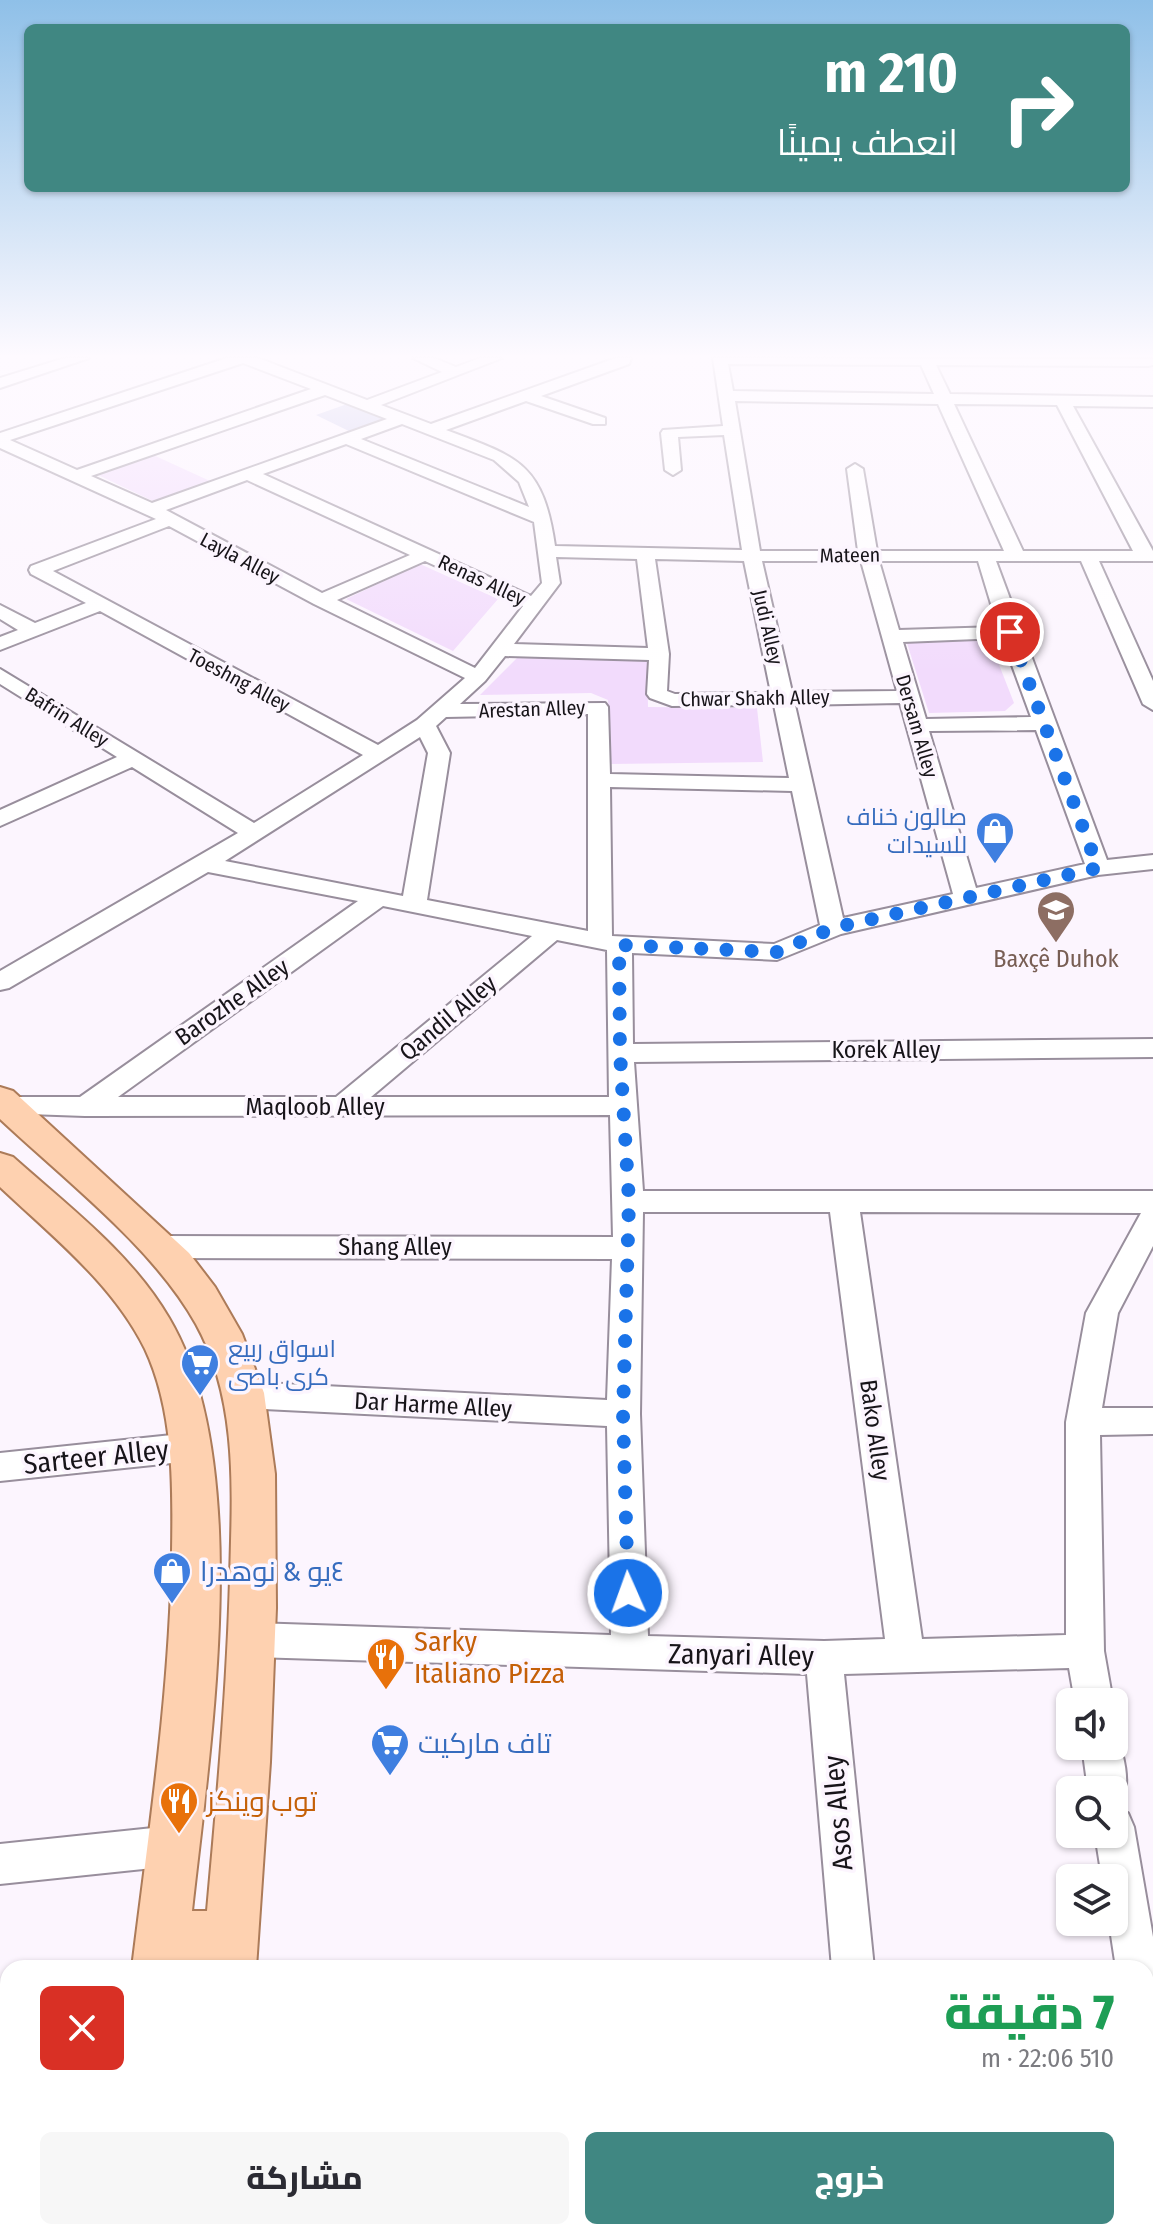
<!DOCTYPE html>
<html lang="ar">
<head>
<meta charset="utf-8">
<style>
	:root { --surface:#fff; --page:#f7f7f7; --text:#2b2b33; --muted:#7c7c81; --accent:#408782 }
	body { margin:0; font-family:"Fira Sans Condensed",Cairo,sans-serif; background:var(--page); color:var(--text); direction:rtl; height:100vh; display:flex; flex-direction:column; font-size:30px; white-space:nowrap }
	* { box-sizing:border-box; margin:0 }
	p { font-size:26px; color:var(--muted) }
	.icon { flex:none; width:44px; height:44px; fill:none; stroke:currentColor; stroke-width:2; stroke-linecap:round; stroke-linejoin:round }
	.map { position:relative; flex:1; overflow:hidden; direction:ltr }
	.side { position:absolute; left:0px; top:1960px; width:1154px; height:280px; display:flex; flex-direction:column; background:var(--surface); border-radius:24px 24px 0 0; box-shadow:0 2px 6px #0004; direction:rtl }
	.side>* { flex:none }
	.top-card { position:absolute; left:24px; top:24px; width:1106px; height:168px; border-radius:12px; box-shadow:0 2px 6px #0004; direction:rtl; background:#408782; color:#fff; overflow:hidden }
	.tools { position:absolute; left:1056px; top:1688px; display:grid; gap:16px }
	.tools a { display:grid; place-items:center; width:72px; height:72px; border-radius:12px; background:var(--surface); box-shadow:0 2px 6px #0004; font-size:40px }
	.pin { position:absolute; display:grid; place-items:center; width:68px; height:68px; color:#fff; margin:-34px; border:4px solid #fff; border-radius:50%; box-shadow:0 2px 8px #0007 }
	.me { position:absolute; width:88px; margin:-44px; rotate:358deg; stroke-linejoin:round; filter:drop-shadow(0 0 6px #0008) }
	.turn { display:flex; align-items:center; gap:28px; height:168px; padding:0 40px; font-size:36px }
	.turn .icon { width:104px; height:104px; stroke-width:2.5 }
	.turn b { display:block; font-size:56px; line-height:68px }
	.round { display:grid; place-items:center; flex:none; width:84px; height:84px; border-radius:12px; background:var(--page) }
	.overview { display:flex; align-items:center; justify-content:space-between; height:136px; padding:0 40px }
	h1 { font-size:48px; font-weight:800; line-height:60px; color:#1e9e55 }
	.button { display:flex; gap:16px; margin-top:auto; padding:16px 40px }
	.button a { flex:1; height:92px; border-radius:12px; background:var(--accent); color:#fff; font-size:32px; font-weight:800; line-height:92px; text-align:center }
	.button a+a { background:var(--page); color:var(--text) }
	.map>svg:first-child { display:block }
</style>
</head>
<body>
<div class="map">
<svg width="1153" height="2240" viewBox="0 0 1153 2240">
	<rect width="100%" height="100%" fill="#fcf5fe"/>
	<!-- green -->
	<path fill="#f2dbfc" d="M151 454 210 481 155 502 96 474Z
		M420 564 498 599 453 651 346 599Z
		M989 639 1014 703 1005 711 929 713 906 640Z
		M517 658 647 659 648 707 757 708 763 762 611 764 608 700 591 693 480 695Z"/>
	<!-- building -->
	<path fill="#c7c6ea" d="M350 403 399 420 357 435 316 415Z"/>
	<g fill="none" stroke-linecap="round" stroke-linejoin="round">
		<defs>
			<path id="minor" d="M65 358H89L0 388V378Z
				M227 358H258L367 400 442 372 413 358H434L456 367 480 358H502L381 405 431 424 616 358H631L629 364 541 396 605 418V424H593L526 401 446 430C518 457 543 463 555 546L742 550 724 435 678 437 681 470 673 475 665 470 661 433 663 430 723 426 713 358 1153 359V365L1148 366 936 365 950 394 1153 397V407L1073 406 1153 551V561H1099L1153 681V710L1143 704 1081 561H996L1107 860 1153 855V869L1098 875 841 934 777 960 632 953 633 1044 1153 1039V1057L634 1062 643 1191H1153V1246L1118 1313 1102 1408H1153V1434L1100 1435 1104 1651 1113 1702H1075L1069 1668 844 1674 874 1968H832L807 1674 253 1657 240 1652 235 1640 240 1628 253 1623 611 1635 607 1426 244 1408 232 1404 228 1395 232 1386 244 1382 607 1400 612 1259 161 1258 150 1255 146 1247 150 1239 161 1236 613 1237 610 1115 85 1116 0 1113V1099L7 1097H80L358 901 208 872 9 988 0 990V971L238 833 132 767 0 826V810L117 757 0 684V669L254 823 363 755 100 611 0 650V637L18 630 0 619V605L35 623 86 603 31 574 29 570 31 566 156 519 0 448V433ZM243 363 311 389 77 470 10 440ZM728 364 921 365 934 394 733 391ZM325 395 387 419 152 503 91 476ZM735 401 938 404 1004 551H877L863 469 855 464 847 469 858 551H760ZM954 404 1057 405 1133 551H1023ZM402 424 494 460 519 482 529 507 361 439ZM346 444 534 522 542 583 531 596 263 474ZM247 480 410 555 322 593 166 510ZM169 526 314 604 465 678 417 720 378 745 53 571ZM556 557 637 559 648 648 514 644 560 583ZM655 559 744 561 771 693 675 694 667 691 669 654ZM425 561 523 606 475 668 337 600ZM762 561H861L897 691 792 692ZM879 561H978L998 627 899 630ZM1002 638 1031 717 926 719 903 642ZM505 656 649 660 647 694 650 698 672 706 774 705 789 778 610 774 608 707 605 703 460 704 485 681ZM900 703 953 894 843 918 795 705ZM588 714V931L427 900 450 753 436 726 446 717ZM1036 730 1085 864 976 888 929 731ZM420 737 428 753 403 896 225 861ZM610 787 792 791 820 925 774 944 612 936ZM383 906 532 936 336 1097H118ZM557 940 607 950 609 1097H371ZM643 1212H830L885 1639 824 1641 648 1636 640 1414ZM860 1212 1141 1213 1086 1313 1066 1422V1635L922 1639Z
				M191 1433 203 1437 208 1447 203 1457 191 1461 0 1481V1453Z
				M1115 1733C1124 1754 1131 1782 1122 1803L1114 1807V1790H1088L1082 1746H1114Z
				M1114 1807 1128 1813 1134 1827 1153 1937V1981L1146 1986V1968H1116L1109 1922H1114V1878H1102L1095 1834H1114Z
				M172 1826 186 1832 192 1846 186 1860 172 1866 0 1884V1844Z
				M1146 2001 1153 2004V2088L1146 2085Z
				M1146 2185H1153V2231H1146Z
				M845 2232H959L955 2240H841Z
				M975 2232H1023L1024 2240H976Z"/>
			<path id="major" d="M0 1087 13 1091 189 1253 215 1287 242 1334 264 1393 275 1474 276 1608 270 1762 256 1968H202V1965L187 1964 186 1968H132C149 1830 170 1692 172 1552 173 1485 174 1411 145 1349 113 1284 52 1236 0 1187V1153L13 1157C68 1206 131 1253 169 1318 255 1463 210 1746 192 1911H207C217 1800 227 1690 230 1579 232 1493 239 1402 196 1324 153 1247 65 1180 0 1119Z
				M100 2232H160L159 2240H99Z
				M180 2232H240V2240H180Z"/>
		</defs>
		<!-- minor casing -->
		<use href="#minor" stroke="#988e9c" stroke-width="4"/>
		<!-- major casing -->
		<use href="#major" stroke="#ac7b59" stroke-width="4"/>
		<!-- minor -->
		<use href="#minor" fill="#fff" fill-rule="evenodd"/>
		<!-- major -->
		<use href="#major" fill="#fed1b0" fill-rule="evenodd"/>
	</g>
	<!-- sky -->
	<linearGradient id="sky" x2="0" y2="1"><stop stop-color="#8fc0e8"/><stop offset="0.53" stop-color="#fefaff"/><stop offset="1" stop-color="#fefaff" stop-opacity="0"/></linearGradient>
	<rect width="1153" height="672" fill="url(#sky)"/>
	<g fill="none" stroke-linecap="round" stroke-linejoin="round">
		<!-- route -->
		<path stroke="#1a73e8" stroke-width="14" stroke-dasharray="0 25.2" d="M628 1593 623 1414 629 1201 620 1053 619 945 777 952 833 928 1098 868 1010 632"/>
	</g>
	<!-- icons -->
	<defs>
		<symbol id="shop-pin" viewBox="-11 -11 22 30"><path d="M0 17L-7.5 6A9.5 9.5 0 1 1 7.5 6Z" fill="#3f7fe0" stroke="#fcf5fe"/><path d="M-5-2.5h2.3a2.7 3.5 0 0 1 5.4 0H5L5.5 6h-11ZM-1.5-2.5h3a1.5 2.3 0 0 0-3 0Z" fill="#fff"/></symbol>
		<symbol id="school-pin" viewBox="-11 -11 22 30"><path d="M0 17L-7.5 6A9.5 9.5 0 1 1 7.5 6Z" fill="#8d6e63" stroke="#fcf5fe"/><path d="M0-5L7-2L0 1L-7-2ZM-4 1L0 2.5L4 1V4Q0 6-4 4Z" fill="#fff"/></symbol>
		<symbol id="supermarket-pin" viewBox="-11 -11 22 30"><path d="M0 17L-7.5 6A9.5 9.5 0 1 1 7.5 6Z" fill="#3f7fe0" stroke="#fcf5fe"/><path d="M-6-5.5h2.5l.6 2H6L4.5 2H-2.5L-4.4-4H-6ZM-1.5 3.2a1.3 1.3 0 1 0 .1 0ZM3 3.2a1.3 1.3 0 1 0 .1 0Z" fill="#fff"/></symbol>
		<symbol id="restaurant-pin" viewBox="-11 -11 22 30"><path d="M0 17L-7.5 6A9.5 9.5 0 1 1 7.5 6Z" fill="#e8710a" stroke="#fcf5fe"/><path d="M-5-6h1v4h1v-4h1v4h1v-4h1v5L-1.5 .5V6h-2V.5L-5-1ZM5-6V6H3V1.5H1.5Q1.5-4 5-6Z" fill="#fff"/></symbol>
	</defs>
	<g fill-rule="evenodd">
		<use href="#shop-pin" x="973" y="809" width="44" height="60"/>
		<use href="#school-pin" x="1034" y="888" width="44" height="60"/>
		<use href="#supermarket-pin" x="178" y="1341" width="44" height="60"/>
		<use href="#shop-pin" x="150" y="1549" width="44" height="60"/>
		<use href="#restaurant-pin" x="364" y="1635" width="44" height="60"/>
		<use href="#supermarket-pin" x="368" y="1721" width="44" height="60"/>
		<use href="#restaurant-pin" x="157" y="1779" width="44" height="60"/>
	</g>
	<g text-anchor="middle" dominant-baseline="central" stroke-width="7" stroke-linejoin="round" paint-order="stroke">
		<!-- far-street labels -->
		<g font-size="20" fill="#171419" stroke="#fcf5fe">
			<text transform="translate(850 555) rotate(-1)">Mateen</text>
			<text transform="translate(240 558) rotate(28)">Layla Alley</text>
			<text transform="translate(482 580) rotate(25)">Renas Alley</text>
			<text transform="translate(768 627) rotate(77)">Judi Alley</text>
			<text transform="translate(239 680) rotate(28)">Toeshng Alley</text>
			<text transform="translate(755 698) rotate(-1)">Chwar Shakh Alley</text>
			<text transform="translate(532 709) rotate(-2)">Arestan Alley</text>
			<text transform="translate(67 717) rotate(32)">Bafrin Alley</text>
			<text transform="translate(917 726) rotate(74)">Dersam Alley</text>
		</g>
		<!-- shop labels -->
		<g font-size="24" fill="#366cbe" stroke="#fcf5fe" text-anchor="end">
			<text x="967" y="817">صالون خناف<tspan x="967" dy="28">للسيدات</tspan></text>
			<text x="228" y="1349" text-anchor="start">اسواق ربيع<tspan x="228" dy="28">كرى باصى</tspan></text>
		</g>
		<!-- education labels -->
		<g font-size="24" fill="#785e54" stroke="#fcf5fe">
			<text x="1056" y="959">Baxçê Duhok</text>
		</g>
		<!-- street labels -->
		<g font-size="24" fill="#171419" stroke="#fcf5fe">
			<text transform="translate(232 1002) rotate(-35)">Barozhe Alley</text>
			<text transform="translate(448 1018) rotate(-40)">Qandil Alley</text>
			<text x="886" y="1050">Korek Alley</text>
			<text x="315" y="1107">Maqloob Alley</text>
			<text x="395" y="1247">Shang Alley</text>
			<text transform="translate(433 1405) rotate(3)">Dar Harme Alley</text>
			<text transform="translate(875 1430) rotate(82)">Bako Alley</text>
		</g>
		<!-- near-street labels -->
		<g font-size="28" fill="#171419" stroke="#fcf5fe">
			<text transform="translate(96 1457) rotate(-6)">Sarteer Alley</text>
			<text transform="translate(741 1655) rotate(1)">Zanyari Alley</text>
			<text transform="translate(838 1813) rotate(-95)">Asos Alley</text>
		</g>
		<!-- near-shop labels -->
		<g font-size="28" fill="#366cbe" stroke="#fcf5fe" text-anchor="start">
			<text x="200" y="1571">٤يو &amp; نوهدرا</text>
			<text x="418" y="1743">تاف ماركيت</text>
		</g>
		<!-- near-food labels -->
		<g font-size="28" fill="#c56008" stroke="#fcf5fe" text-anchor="start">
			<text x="414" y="1641">Sarky<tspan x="414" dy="32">Italiano Pizza</tspan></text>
			<text x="207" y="1801">توب وينكز</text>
		</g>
	</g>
</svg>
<div class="tools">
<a><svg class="icon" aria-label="sound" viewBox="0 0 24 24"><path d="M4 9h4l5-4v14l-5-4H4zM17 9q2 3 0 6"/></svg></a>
<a><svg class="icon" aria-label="search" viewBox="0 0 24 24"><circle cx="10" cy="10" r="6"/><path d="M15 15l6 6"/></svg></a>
<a><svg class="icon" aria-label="layers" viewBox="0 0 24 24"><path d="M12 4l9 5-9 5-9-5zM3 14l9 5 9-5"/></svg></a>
</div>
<div class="pin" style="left:1010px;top:632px;background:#d93025"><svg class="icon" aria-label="arrive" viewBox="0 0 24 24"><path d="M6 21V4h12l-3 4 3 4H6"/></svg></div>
<svg class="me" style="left:628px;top:1593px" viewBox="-20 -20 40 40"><circle r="17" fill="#1a73e8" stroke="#fff" stroke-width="3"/><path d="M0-11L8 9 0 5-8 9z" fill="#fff"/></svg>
<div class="top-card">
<div class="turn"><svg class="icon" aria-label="right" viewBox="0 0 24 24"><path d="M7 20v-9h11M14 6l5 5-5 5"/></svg><div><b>210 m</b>انعطف يمينًا</div></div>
</div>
<section class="side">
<div class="overview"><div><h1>7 دقيقة</h1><p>510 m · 22:06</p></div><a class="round" style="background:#d93025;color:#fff"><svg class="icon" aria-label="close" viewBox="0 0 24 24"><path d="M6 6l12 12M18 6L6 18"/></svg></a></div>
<div class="button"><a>خروج</a><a>مشاركة</a></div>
</section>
</div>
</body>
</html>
